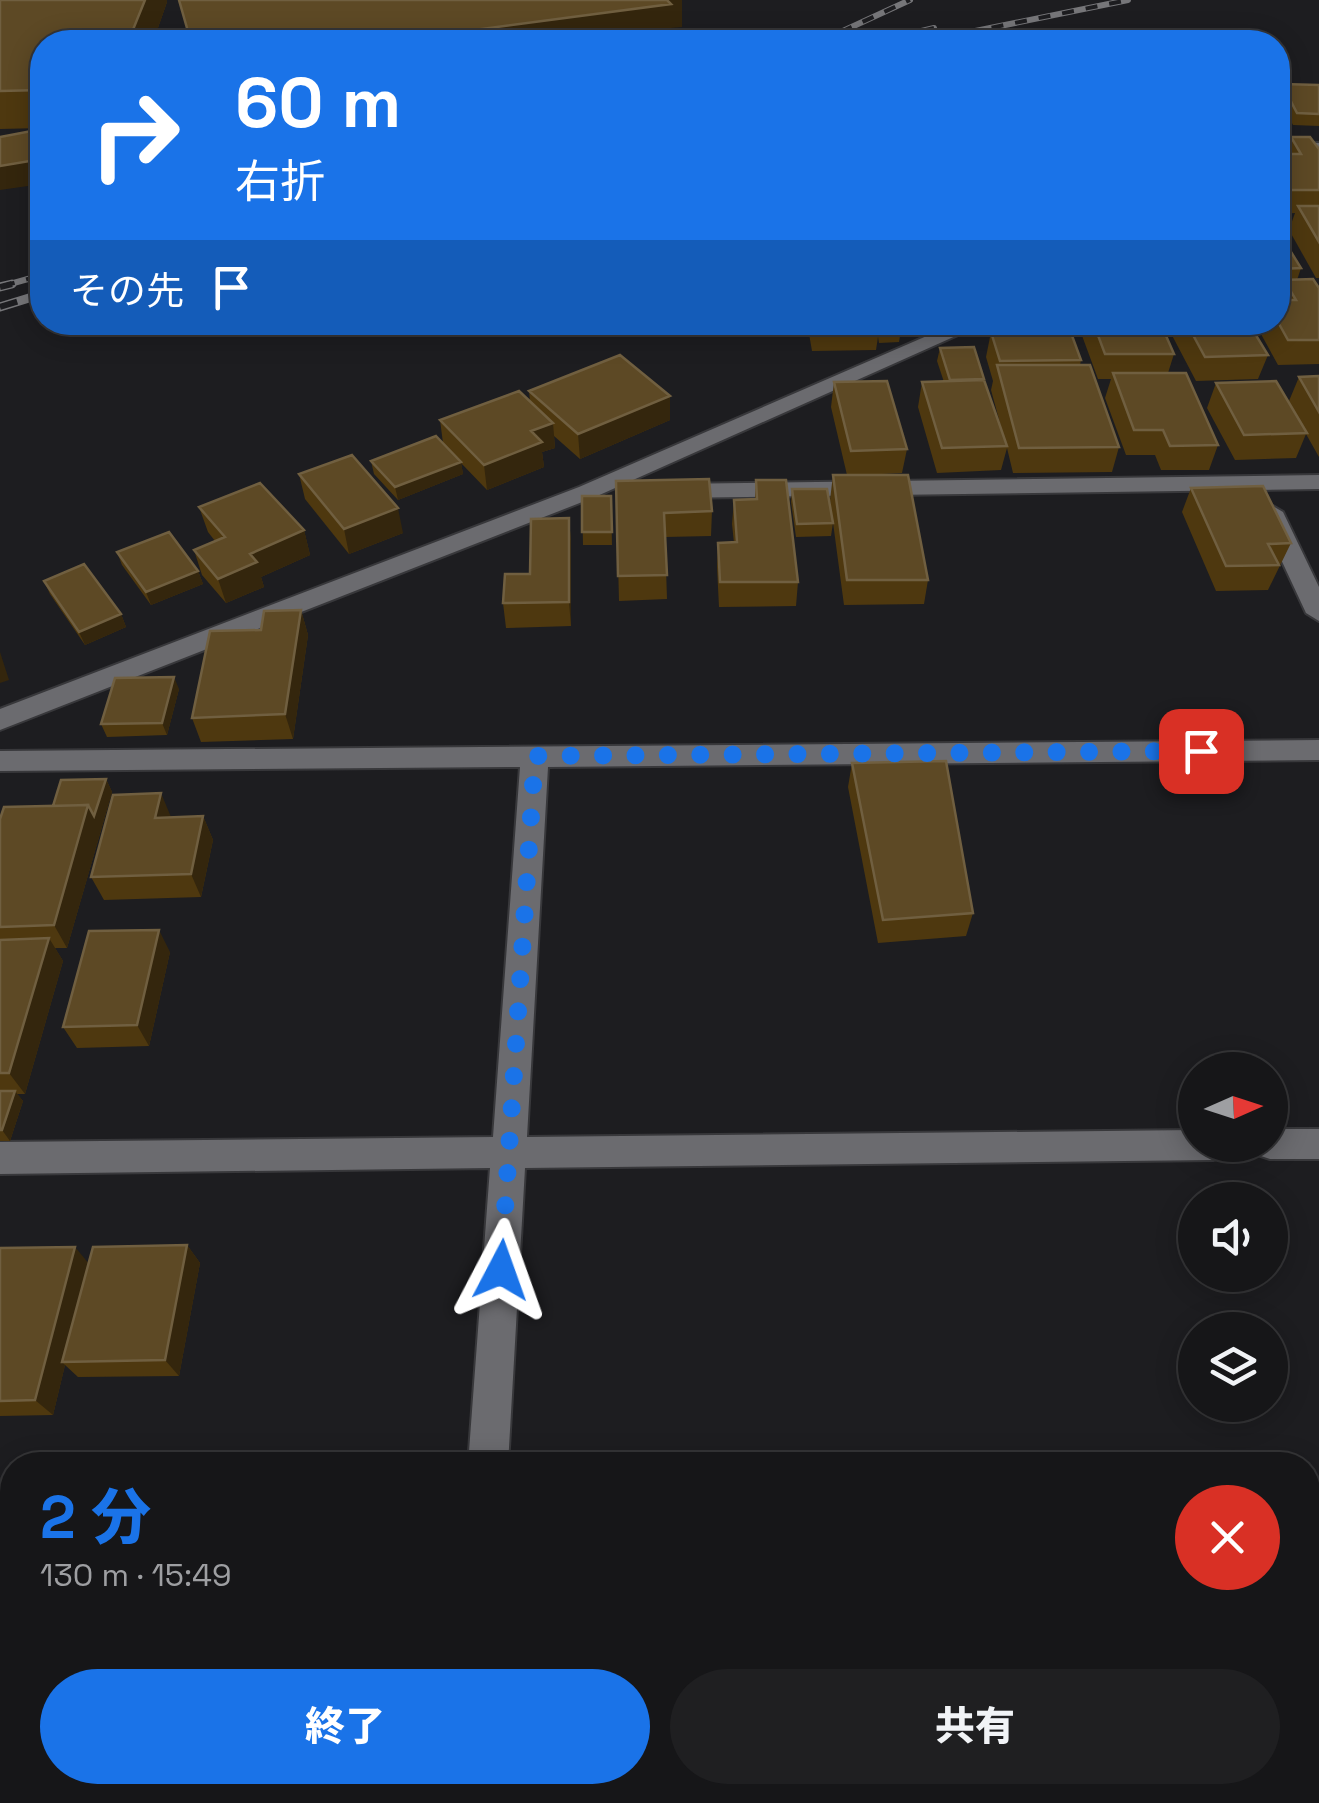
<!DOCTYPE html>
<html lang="ja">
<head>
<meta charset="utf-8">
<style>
	:root { --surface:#161618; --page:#1f1f21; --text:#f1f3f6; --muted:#9e9fa2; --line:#353537; --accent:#1a73e8 }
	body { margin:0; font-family:"Space Grotesk","Noto Sans JP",sans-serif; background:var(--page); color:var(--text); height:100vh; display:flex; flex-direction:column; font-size:38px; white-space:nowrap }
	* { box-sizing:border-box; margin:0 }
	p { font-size:32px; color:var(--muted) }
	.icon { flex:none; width:55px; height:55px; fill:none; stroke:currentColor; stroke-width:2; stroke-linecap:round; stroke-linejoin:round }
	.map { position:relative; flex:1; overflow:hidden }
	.side { position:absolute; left:0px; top:1452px; width:1320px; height:352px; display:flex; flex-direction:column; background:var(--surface); border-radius:40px 40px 0 0; box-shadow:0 5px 25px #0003,0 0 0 2px var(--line) }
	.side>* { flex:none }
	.banner { position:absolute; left:30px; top:30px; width:1260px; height:305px; border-radius:40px; box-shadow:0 5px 25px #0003,0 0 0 2px var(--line); background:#1a73e8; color:#fff; overflow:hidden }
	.needle { width:65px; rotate:87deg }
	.controls { position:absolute; left:1178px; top:1052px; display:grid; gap:20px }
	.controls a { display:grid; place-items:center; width:110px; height:110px; border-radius:50%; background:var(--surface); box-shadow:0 5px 25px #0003,0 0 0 2px var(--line); font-size:50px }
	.pin { position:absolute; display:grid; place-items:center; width:85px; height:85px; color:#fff; margin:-42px; border-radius:20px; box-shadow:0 5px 15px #0006 }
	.me { position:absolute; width:110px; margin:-55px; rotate:4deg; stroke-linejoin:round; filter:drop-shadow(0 0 8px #0008) }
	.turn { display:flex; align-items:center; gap:35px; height:210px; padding:0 40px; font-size:45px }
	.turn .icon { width:130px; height:130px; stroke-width:2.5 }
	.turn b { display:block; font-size:70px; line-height:85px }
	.then { display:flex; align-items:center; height:95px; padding:0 40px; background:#0003; gap:20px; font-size:38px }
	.round { display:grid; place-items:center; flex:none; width:105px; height:105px; border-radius:52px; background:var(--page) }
	.head { display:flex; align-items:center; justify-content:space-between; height:170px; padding:0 40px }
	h1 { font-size:60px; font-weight:800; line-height:75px; color:var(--accent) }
	.primary-button { display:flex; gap:20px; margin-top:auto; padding:20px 40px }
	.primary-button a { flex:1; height:115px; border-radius:60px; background:var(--accent); color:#fff; font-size:40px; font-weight:800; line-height:115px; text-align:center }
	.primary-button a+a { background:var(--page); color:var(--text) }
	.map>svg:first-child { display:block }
</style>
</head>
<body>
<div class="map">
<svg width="1319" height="1803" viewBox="0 0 1319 1803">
	<rect width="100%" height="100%" fill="#1d1d20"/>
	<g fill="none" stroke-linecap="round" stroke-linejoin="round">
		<defs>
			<path id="minor" d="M1319 143V153L1278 155V145Z
				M959 322H987L595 497 0 730V709L579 487Z
				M1319 475V489L672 498 660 491 672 484Z
				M1271 505 1283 512 1319 587V621L1306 613 1259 512Z
				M1319 740V760L548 767 527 1137 1195 1130V1145H1230L1225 1156 1213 1160 525 1168 508 1465H468L490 1168 0 1174V1142L493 1137 520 767 0 771V751Z
				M1270 1129H1319V1159H1270L1258 1155 1253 1145H1270Z
				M445 1792H489L490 1803H444Z"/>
		</defs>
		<!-- minor casing -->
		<use href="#minor" stroke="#38383b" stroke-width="4"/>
		<!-- minor -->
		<use href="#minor" fill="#6b6b6f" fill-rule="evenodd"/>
		<defs>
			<path id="rail-far1" d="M819 42 910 0
				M876 42 934 28
				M921 42 1128 0
				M3 286 42 275"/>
			<path id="rail" d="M0 287 12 284
				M0 307 42 294"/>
		</defs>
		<!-- rail-far1 casing -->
		<use href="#rail-far1" stroke="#767679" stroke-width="6"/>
		<!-- rail casing -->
		<use href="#rail" stroke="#767679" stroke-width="9"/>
		<!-- rail-far1 -->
		<use href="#rail-far1" stroke="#1d1d20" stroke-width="4" stroke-dasharray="12" stroke-linecap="butt"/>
		<!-- rail -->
		<use href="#rail" stroke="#1d1d20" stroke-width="6" stroke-dasharray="18" stroke-linecap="butt"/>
	</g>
	<!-- wall -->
	<path fill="#4e380f" d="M0 0H167V2L153 42H42V128L0 129Z
		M1282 84 1319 85V126L1293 125 1278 96Z
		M1291 137 1319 149V278H1316L1289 230 1295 213 1278 214V154H1285Z
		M1278 231 1301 268 1297 280 1319 288V364L1278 365 1256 325 1257 322H1278V298L1284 281H1278Z
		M807 322H899L901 330 899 342 879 343 878 337 876 350 812 351Z
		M1010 322H1067L1081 360 1080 365 1119 447 1112 472 1013 473 1007 448 1001 470 937 473 918 407 922 382H944L937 361 940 348 984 379 1003 434 991 390 993 381 986 357 991 332H1008Z
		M1077 322H1160L1174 354 1168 373 1218 445 1209 470H1161L1155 455H1126L1105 398 1111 379H1098Z
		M1165 322H1248L1268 355 1258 379 1196 381Z
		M1319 376V457L1306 434 1296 458 1235 460 1207 408 1216 383 1301 423 1289 401 1299 377Z
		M834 382 907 449 902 473 863 475 928 580 924 604 844 605 830 500 833 475H847L831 407Z
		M529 391 670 396V420L580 459 554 436 555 448 542 452 544 467 487 490 461 463 463 474 398 500 374 474 371 461 443 443 440 420 530 401Z
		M299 474 403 533 349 554 305 499Z
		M756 480 798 582 796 606 719 607 717 567 718 543H734L732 524 734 500 755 499Z
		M616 481 712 511 711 536 665 537 667 599 619 601Z
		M1191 488 1291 543 1268 590 1216 591 1182 512Z
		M792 489 833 523 831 536 796 537 791 502Z
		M582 496H611L612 545H583Z
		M199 507 304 530 310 555 261 577 264 587 226 603 202 575 194 550 215 541 208 532Z
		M569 518 571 543V626L506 628 503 603 530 574Z
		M117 552 198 571 203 584 151 605 122 565Z
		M44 581 121 614 126 627 85 645 50 594Z
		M301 610 308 635 293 739 201 742 192 718 261 630Z
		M179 689 167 735 107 737 101 724Z
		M852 763 973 913 966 936 878 943 848 787Z
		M106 779 112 792 67 948H55L63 961 25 1094H17L23 1101 10 1141H0V819L53 806Z
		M203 816 213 840 201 897 104 900 91 877Z
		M170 952 149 1046 77 1048 63 1027Z
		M187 1245 200 1263 179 1376 78 1377 65 1365 53 1415 0 1416V1248L88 1263Z"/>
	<!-- shaded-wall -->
	<path fill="#34260d" d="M145 0H167V2L153 42H128Z
		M662 0H682V27L671 28 670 40 655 42H384Z
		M42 159V184L0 190V166Z
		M670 396V420L580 459 578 434Z
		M553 423 555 448 542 452 544 467 487 490 484 465 531 431Z
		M461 462 463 474 398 500 395 487Z
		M398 508 403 533 349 554 344 529Z
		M569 518 571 543V626L569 602Z
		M304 530 310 555 261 577 264 587 226 603 218 579 250 554Z
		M198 571 203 584 151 605 146 592Z
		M301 610 308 635 293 739 285 714Z
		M121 614 126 627 85 645 79 632Z
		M0 652 9 680 0 683Z
		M174 677 179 689 167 735 162 723Z
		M106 779 112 792 67 948 54 925 88 805Z
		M161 793 171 817 155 818Z
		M203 816 213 840 201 897 191 874Z
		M159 930 170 952 149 1046 137 1025Z
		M49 938 63 961 25 1094 9 1073Z
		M15 1091 23 1101 10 1141 2 1130Z
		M187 1245 200 1263 179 1376 165 1360Z
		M75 1247 90 1265 62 1362 65 1365 53 1415 35 1400Z"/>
	<!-- building -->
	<path fill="#5d4925" stroke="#705f40" stroke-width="2.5" d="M0 0H145L128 42H42V90L0 91Z
		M179 0H667L671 4 384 42H191Z
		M1282 84 1319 85V114L1297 113Z
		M42 129V159L0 166V137Z
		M1291 137H1310L1319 149V190H1278V154H1301Z
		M1298 206H1319V242Z
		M1278 231 1301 268 1278 269Z
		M1313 279 1319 288V340H1288L1278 322V300H1296L1284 280Z
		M813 322H878L879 326 814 327Z
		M879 322H899L901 330H881Z
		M1013 322H1067L1081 360 1000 361 991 332H1016Z
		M1093 322H1160L1174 354H1105Z
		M1186 322H1248L1268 355 1205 357Z
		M974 347 984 379 950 380 940 348Z
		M620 355 670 396 578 434 529 391Z
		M997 365H1090L1119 447 1019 448Z
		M1113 373H1186L1218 445 1170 446 1163 430H1134Z
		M1319 376V412L1299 377Z
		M984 380 1007 446 942 448 922 382Z
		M887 381 907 449 851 451 834 382Z
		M1276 381 1307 433 1244 435 1216 383Z
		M519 391 553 423 531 431 542 442 484 465 440 420Z
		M436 436 461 462 395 487 371 461Z
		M352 455 398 508 344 529 299 474Z
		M833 475H908L928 580H847Z
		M709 479 712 511 664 513 667 575 618 576 616 481Z
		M756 480H786L798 582H720L718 543 737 542 734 500 757 499Z
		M260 483 304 530 250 554 257 562 218 579 194 550 225 537 199 507Z
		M1263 486 1291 543 1268 544 1279 565 1226 566 1191 488Z
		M792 489H827L833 523 797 524Z
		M582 496H611L612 532H582Z
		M569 518V602L503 603 505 574H530L531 519Z
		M169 532 198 571 146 592 117 552Z
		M84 564 121 614 79 632 44 581Z
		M301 610 285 714 192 718 210 631 261 630 264 611Z
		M174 677 162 723 101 724 115 678Z
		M946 761 973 913 883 920 852 763Z
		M106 779 94 816 88 805 53 806 61 780Z
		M161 793 155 818 203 816 191 874 91 877 113 795Z
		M88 805 54 925 0 927V819L4 807Z
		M159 930 137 1025 63 1027 89 931Z
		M49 938 9 1073H0V940Z
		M0 1091H15L2 1130H0Z
		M187 1245 165 1360 62 1362 93 1247Z
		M75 1247 35 1400 0 1401V1248Z
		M147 1462V1465H110Z"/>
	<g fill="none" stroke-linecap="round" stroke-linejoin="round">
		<!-- route -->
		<path stroke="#1a73e8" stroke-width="18" stroke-dasharray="0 32.4" d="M501 1270 535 756 1201 751"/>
	</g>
</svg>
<div class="controls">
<a><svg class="needle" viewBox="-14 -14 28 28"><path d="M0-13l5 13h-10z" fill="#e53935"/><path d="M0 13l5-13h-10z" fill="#9e9fa2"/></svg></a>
<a><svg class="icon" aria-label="sound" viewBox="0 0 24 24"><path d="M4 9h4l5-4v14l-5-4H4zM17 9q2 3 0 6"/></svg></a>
<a><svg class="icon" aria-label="layers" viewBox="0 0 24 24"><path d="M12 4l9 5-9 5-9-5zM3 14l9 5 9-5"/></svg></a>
</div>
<div class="pin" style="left:1201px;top:751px;background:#d93025"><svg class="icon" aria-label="arrive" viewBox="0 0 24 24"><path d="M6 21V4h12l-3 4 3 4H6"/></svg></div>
<svg class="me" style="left:501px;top:1270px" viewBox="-20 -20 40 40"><path d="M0-17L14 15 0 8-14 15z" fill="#1a73e8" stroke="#fff" stroke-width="4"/></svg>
<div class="banner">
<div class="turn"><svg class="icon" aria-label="right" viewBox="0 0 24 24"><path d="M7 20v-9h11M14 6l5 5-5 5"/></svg><div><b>60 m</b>右折</div></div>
<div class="then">その先<svg class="icon" aria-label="arrive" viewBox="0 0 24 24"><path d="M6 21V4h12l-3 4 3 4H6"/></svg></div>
</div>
<section class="side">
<div class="head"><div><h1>2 分</h1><p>130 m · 15:49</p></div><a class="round" style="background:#d93025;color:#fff"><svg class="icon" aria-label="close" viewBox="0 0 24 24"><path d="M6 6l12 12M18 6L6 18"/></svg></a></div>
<div class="primary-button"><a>終了</a><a>共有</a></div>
</section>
</div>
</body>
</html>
